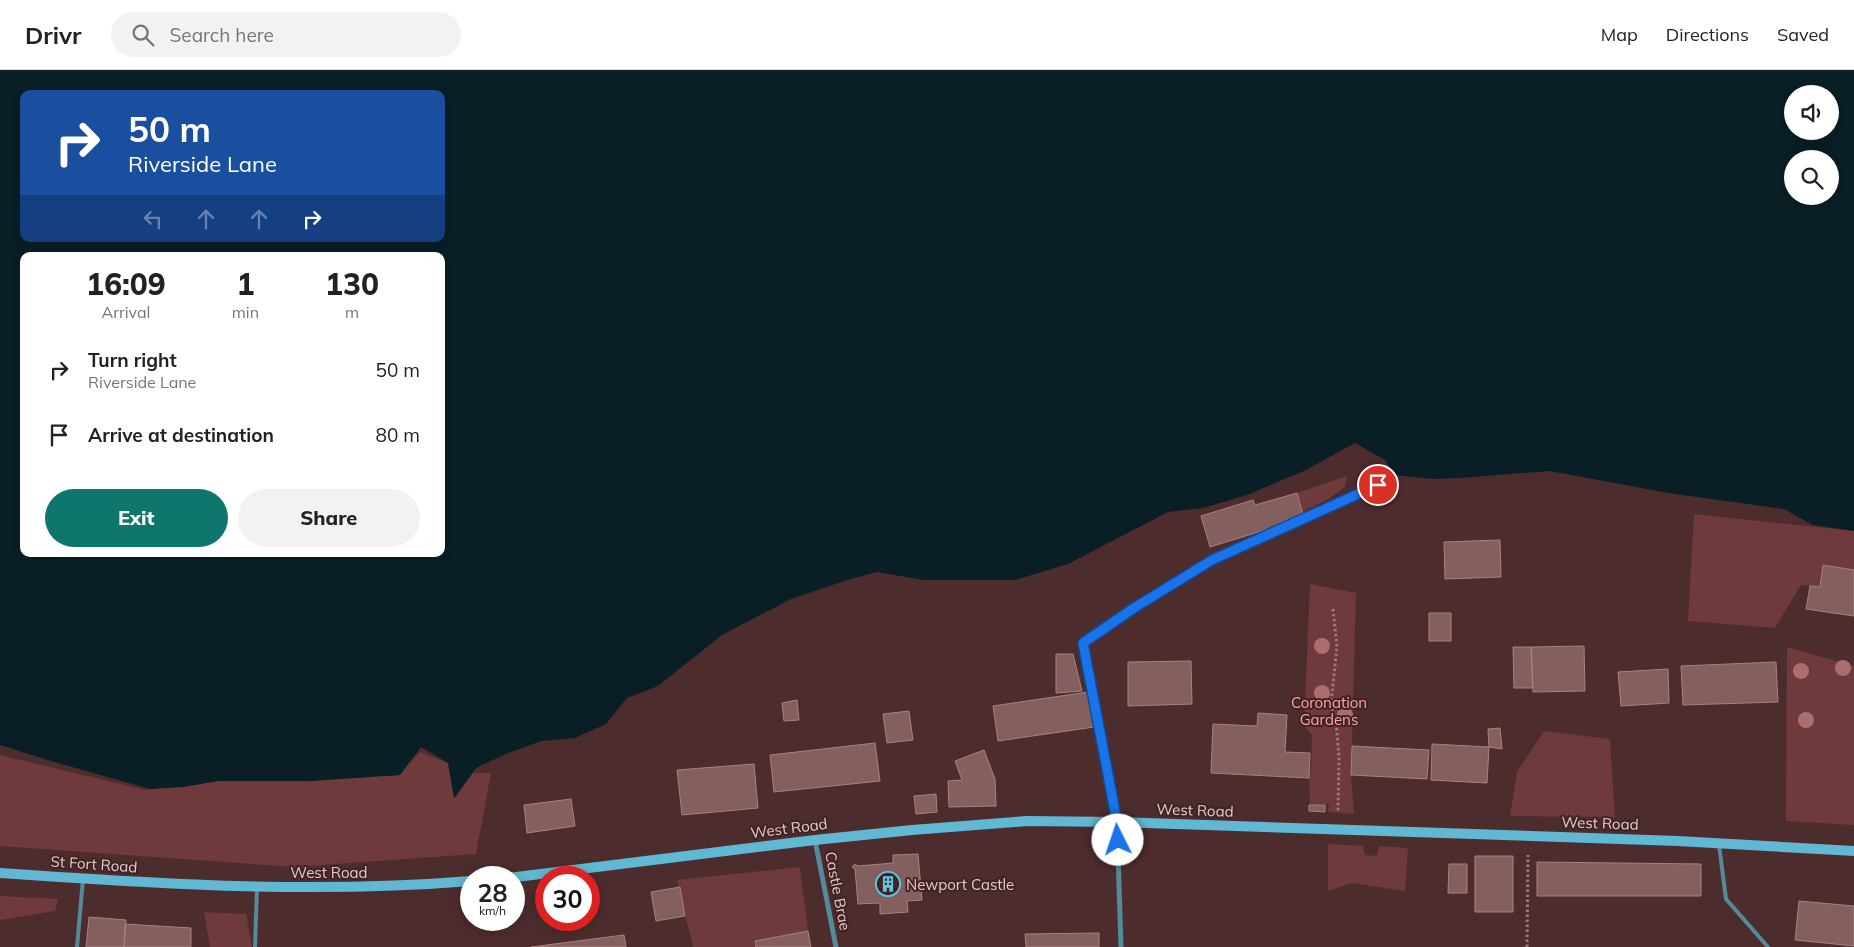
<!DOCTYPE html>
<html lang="en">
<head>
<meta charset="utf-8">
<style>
	:root { --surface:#fff; --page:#f2f2f2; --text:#222; --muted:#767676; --line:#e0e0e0; --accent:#0f766e }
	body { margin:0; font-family:Mulish,sans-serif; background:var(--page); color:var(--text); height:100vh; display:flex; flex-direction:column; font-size:19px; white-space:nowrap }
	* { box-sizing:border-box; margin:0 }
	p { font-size:16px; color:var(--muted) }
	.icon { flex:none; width:28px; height:28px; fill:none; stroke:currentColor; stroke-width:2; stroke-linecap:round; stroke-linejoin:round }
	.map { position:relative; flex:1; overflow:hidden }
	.sheet { position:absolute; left:20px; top:182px; width:425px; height:305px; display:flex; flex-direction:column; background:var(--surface); border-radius:10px; box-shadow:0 2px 12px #0003 }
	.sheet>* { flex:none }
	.top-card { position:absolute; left:20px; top:20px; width:425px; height:152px; border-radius:10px; box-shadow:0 2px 12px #0003; background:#1a4fa0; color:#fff; overflow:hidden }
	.tools { position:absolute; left:1784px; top:15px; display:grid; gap:10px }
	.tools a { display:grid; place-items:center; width:55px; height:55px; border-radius:50%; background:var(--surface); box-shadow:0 2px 12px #0003; font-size:25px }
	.speed { position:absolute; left:460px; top:796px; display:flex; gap:10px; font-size:25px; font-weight:700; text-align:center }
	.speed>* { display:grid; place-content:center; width:65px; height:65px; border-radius:50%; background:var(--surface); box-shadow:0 2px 12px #0003; line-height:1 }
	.speed small { font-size:12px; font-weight:400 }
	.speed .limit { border:8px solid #d22; background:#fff; color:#111 }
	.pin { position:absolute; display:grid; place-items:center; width:42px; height:42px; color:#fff; margin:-21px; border:2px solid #fff; border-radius:50%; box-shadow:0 1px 5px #0007 }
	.me { position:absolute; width:55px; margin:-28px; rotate:356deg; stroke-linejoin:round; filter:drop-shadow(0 0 4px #0008) }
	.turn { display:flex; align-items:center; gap:18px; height:105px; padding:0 25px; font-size:22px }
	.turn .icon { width:65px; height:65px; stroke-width:2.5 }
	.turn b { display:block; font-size:35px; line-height:42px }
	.lanes { display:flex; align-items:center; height:48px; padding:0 25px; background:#0003; justify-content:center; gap:25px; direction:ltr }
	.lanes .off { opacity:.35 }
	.eta { display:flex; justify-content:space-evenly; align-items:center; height:85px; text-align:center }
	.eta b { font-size:30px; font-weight:800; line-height:35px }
	.cta { display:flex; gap:10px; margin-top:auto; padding:10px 25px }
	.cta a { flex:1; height:58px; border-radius:30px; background:var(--accent); color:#fff; font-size:20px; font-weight:800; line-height:58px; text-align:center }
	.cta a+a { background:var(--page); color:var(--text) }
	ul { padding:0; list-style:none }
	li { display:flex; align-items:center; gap:15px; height:65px; padding:0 25px }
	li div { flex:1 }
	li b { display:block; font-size:19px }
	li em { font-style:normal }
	header { display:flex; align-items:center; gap:30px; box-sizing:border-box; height:70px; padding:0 25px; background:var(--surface); border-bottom:1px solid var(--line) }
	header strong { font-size:24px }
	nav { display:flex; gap:28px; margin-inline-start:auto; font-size:18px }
	.search { width:350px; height:45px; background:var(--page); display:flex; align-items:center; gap:12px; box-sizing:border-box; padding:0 18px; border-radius:28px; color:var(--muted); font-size:19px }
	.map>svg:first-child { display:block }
</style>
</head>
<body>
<header>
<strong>Drivr</strong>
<div class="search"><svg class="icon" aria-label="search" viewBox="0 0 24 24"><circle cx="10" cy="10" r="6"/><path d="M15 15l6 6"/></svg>Search here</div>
<nav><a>Map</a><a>Directions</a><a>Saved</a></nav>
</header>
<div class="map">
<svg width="1854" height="877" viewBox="0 0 1854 877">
	<rect width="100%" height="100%" fill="#4d2c2d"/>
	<!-- green -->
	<path fill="#6e3a3c" d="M1347 406 1345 417 1328 429 1302 442 1297 423Z
		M1694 444 1854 461V500L1824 495 1820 517 1801 515 1775 558 1688 551Z
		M1310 514 1356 523 1351 705 1354 744 1328 742 1329 734H1310L1309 702H1311L1312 665 1304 656Z
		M1787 577 1854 596V755L1786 751Z
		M1544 661 1610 669 1615 747 1510 746 1517 702Z
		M420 682 448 693 455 728 473 703H491L476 784 294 797 0 776V685L146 720 257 704 397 706Z
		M1328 774 1363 776 1365 785 1377 786 1379 776 1408 778 1405 821 1352 813 1328 821Z
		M800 797 808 861 755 871 756 877H693L677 810Z
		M0 826 58 829 55 841 0 850Z
		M204 842 246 844 252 877H210Z"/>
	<!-- water -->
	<path fill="#091f25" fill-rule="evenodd" d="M0 0H1854V461L1813 455 1784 439 1668 423 1550 401 1460 408 1434 409 1393 405 1385 390 1355 373 1306 400 1247 425 1203 438 1168 442 1068 494 1015 510H923L877 502 847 510 791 529 722 565 658 616 627 628 606 654 575 668 541 671 506 684 476 698 454 728 448 693 421 677 400 705 311 711H219L183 717 150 719 51 691 0 675ZM24 24H441V169H24ZM1792 24H1830V61H1792ZM1792 89H1830V126H1792ZM24 186H441V484H24Z"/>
	<!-- building -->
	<path fill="#845f60" stroke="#a88181" d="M1297 423 1304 448 1210 477 1201 446 1253 430 1255 435Z
		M1500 470 1501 507 1445 509 1444 472Z
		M1823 495 1854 500V546L1806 539 1810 516 1820 517Z
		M1429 543H1451V571H1429Z
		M1584 576 1585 621 1533 622 1531 577Z
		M1513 577H1531L1533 618H1514Z
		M1056 584H1073L1082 621 1056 623Z
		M1191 591 1192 634 1128 636V592Z
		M1776 592 1778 632 1683 635 1681 596Z
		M1668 599 1669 633 1621 636 1618 602Z
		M1088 622 1094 657 998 671 993 636Z
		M797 630 799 650 784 651 782 633Z
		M909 641 913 670 887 673 883 644Z
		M1258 643 1287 645 1285 682 1310 683 1309 708 1211 703 1213 654 1257 656Z
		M1500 658 1502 679 1489 677 1488 659Z
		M875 673 880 711 774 722 770 685Z
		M1432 674 1489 677 1487 713 1431 710Z
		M1352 676 1429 680 1427 709 1351 705Z
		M984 680 995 709 996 736 949 737 948 711 962 710 955 691Z
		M754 694 758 738 682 745 677 700Z
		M936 724 937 742 916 744 914 726Z
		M571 729 575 756 527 763 524 735Z
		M1309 735H1325V742L1309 741Z
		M918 784 922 830 907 831 908 842 880 844V833L858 834 855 799 852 797 855 794 858 796 893 793V785Z
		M1475 786H1513V842H1475Z
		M1537 792 1701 794V826H1537Z
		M1449 794H1467V823H1448Z
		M680 817 685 846 656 851 651 822Z
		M1799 831 1854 836V876L1795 870Z
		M89 847 126 850 124 877H86Z
		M125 854 191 858V877H124Z
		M808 861 811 877H756L755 871Z
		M1099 863V877H1026L1025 864Z
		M624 865 626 877H531Z"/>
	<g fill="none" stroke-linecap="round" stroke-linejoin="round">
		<!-- path -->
		<path stroke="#987c7d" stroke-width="3" stroke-dasharray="2.5 2.5" stroke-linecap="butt" d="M1333 539 1337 576 1331 634 1337 661 1339 688 1338 741
			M1527 877 1528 785"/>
		<!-- service -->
		<path stroke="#558a9a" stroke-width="4" d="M1719 775 1726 829 1768 877
			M77 877 83 809
			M255 877 257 817"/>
		<!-- minor -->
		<path stroke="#558a9a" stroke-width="5" d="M815 770 836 877
			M1121 877 1117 752 1083 573 1134 538 1212 490 1378 415"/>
		<!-- secondary -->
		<path stroke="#60b8d2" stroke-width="10" d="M0 803C158 814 313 824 471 811
			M508 808 815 770 912 760 1027 751 1117 752 1678 771 1854 781"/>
	</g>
	<!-- trees -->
	<g fill="#ad6d6f">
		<circle cx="1322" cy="576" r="8"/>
		<circle cx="1843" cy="598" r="8"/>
		<circle cx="1801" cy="601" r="8"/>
		<circle cx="1322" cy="623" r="8"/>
		<circle cx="1345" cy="645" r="8"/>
		<circle cx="1806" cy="650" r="8"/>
	</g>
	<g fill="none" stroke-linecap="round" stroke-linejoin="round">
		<defs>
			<path id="route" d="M1118 770 1117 752 1083 573 1134 538 1212 490 1378 415"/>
		</defs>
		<!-- route casing -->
		<use href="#route" stroke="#114b97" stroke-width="12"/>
		<!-- route -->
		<use href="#route" stroke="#1a73e8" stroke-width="9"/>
	</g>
	<!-- icons -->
	<defs>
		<symbol id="building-ring" viewBox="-11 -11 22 22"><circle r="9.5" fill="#422223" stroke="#5bc8e6" stroke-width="1.5"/><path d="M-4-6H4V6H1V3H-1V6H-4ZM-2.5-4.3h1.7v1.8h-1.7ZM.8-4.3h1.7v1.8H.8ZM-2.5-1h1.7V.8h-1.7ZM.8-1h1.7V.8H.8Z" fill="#5bc8e6"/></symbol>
	</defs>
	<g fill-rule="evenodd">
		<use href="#building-ring" x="874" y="800" width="28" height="28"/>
	</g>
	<g text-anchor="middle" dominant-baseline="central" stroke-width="4" stroke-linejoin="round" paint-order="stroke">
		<!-- park labels -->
		<g font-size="15" fill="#fca3a5" stroke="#422223">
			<text x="1329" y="632">Coronation<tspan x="1329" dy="17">Gardens</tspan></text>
		</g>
		<!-- street labels -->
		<g font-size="15" fill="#e1cbcb" stroke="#422223">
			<text transform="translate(1195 740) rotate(2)">West Road</text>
			<text transform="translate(1600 753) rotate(2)">West Road</text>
			<text transform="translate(789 758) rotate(-7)">West Road</text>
			<text transform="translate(94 794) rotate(4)">St Fort Road</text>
			<text x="329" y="802">West Road</text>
			<text transform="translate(838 821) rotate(79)">Castle Brae</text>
		</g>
		<!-- poi labels -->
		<g font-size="15" fill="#e1cbcb" stroke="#422223" text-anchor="start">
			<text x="906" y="814">Newport Castle</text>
		</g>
	</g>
</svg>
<div class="tools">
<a><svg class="icon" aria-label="sound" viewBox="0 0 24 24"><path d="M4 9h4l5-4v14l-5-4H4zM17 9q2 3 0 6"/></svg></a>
<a><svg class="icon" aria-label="search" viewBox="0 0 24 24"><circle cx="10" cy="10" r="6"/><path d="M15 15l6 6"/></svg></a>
</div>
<div class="speed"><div>28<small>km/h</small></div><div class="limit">30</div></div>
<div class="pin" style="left:1378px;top:415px;background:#d93025"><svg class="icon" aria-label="arrive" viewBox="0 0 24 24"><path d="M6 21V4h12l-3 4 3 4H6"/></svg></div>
<svg class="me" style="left:1118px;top:770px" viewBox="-20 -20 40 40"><circle r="19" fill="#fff"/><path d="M0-13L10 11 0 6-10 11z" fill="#1a73e8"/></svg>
<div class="top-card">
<div class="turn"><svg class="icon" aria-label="right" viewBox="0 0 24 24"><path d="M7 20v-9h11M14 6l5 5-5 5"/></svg><div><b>50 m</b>Riverside Lane</div></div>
<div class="lanes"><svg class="icon off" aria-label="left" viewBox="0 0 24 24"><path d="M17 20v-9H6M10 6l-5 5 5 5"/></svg><svg class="icon off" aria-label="ahead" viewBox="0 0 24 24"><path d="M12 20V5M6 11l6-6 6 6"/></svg><svg class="icon off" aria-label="ahead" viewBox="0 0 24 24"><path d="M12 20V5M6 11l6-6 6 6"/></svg><svg class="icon" aria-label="right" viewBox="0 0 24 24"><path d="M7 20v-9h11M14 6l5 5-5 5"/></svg></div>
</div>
<section class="sheet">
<div class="eta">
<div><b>16:09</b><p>Arrival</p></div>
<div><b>1</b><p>min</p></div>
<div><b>130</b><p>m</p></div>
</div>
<ul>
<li><svg class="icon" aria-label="right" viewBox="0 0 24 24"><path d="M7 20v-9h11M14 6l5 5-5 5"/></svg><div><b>Turn right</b><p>Riverside Lane</p></div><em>50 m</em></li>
<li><svg class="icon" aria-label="arrive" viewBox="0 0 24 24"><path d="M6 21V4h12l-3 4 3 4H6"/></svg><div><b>Arrive at destination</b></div><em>80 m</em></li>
</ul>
<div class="cta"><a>Exit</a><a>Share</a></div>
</section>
</div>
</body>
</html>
